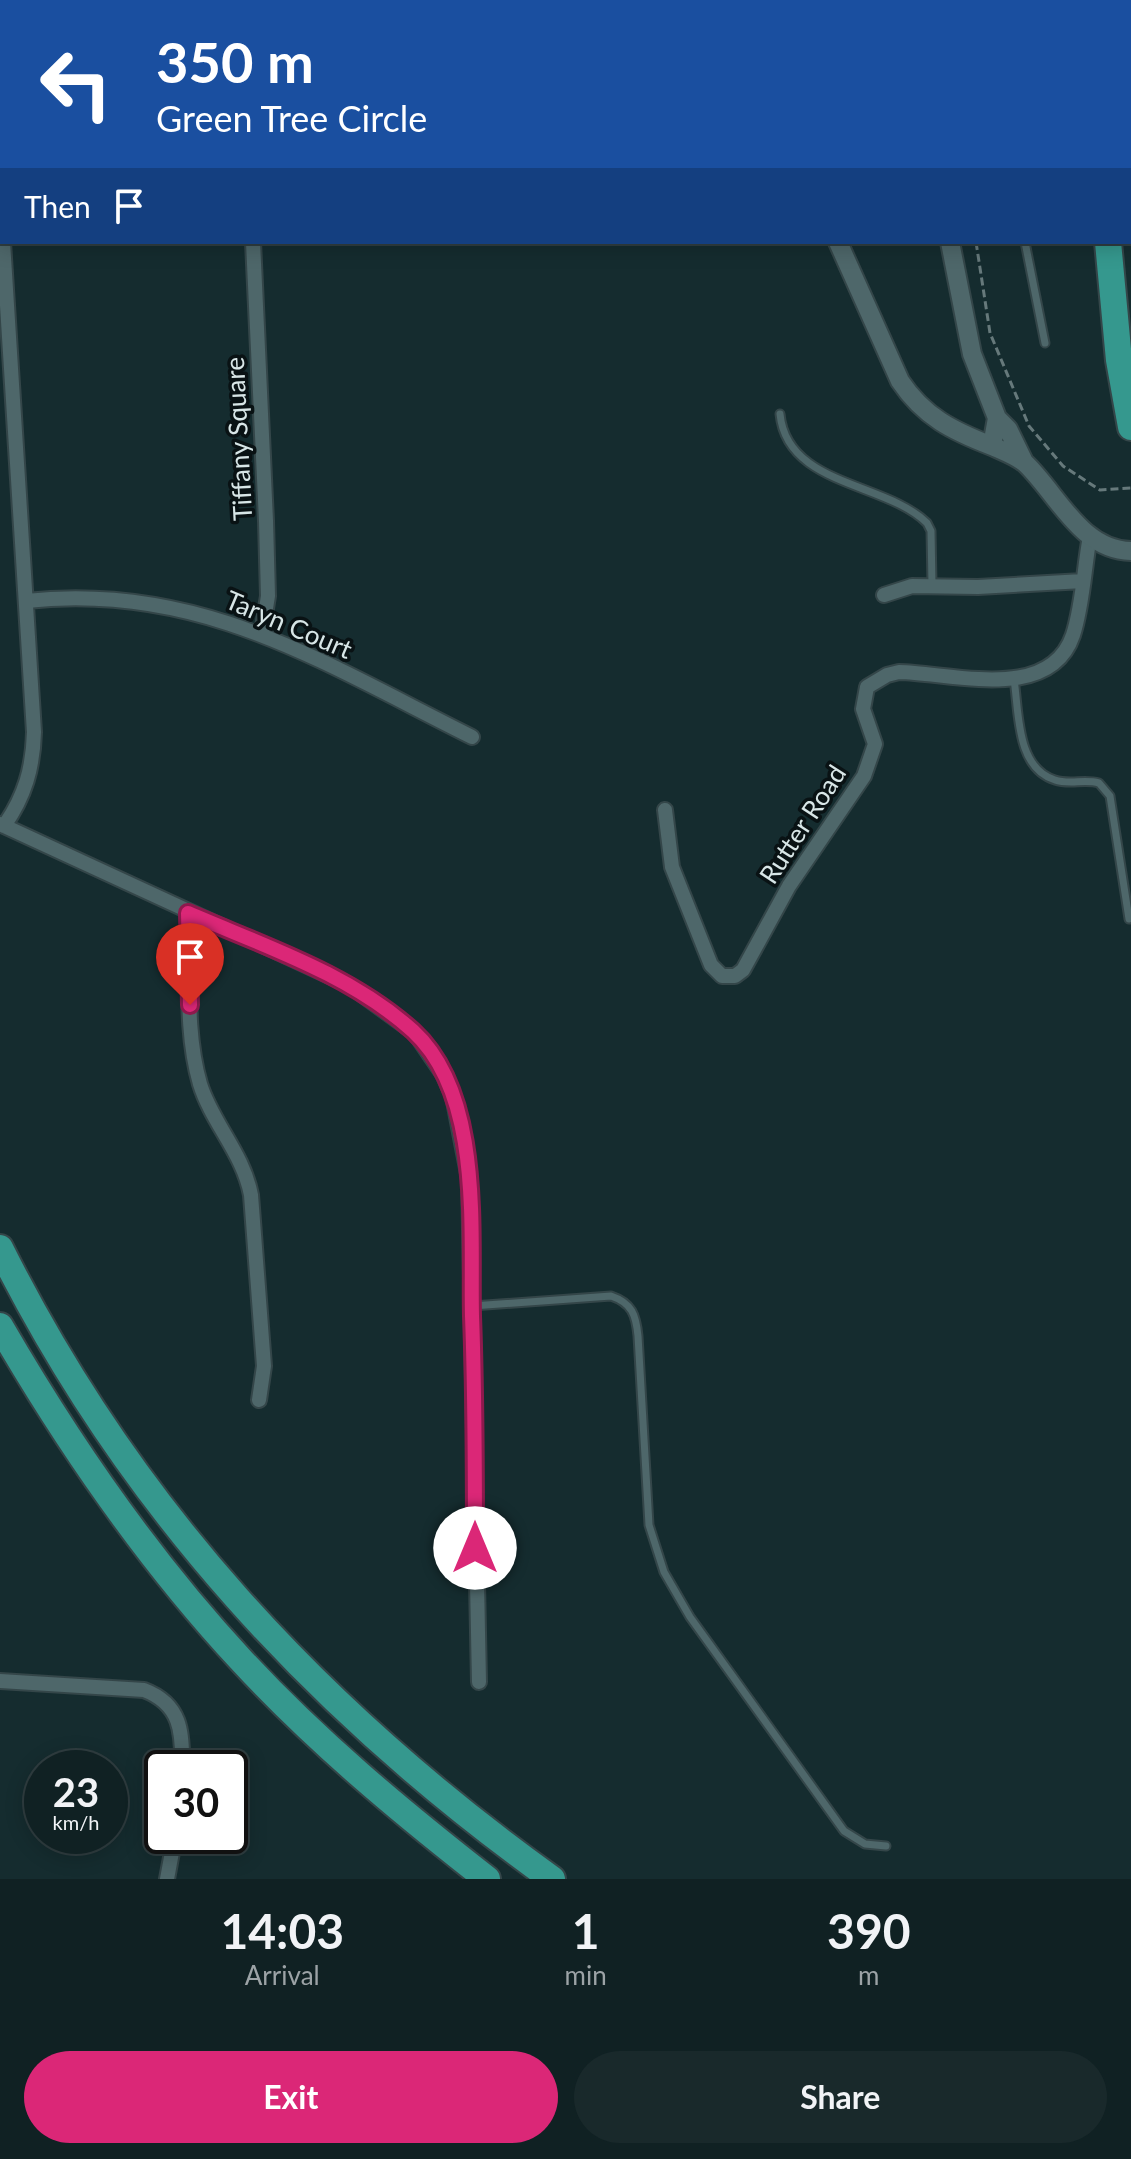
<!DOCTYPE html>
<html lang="en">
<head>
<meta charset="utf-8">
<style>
	:root { --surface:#102123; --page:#19292b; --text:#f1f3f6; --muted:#9ca3a6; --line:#303e41; --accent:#db2777 }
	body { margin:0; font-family:Lato,sans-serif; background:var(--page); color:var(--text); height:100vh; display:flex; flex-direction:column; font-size:30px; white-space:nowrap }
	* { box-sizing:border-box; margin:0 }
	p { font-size:26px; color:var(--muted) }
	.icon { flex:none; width:44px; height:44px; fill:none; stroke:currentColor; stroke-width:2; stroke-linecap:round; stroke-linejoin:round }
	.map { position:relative; height:1879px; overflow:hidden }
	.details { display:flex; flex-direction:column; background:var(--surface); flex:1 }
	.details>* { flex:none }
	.top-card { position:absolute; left:0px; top:0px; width:1132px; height:244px; box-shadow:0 4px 20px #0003,0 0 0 2px var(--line); background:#1a4fa0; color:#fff; overflow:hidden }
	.speed { position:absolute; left:24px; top:1750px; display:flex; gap:16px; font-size:40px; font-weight:700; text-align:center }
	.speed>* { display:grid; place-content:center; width:104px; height:104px; border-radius:50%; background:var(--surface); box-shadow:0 4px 20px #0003,0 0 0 2px var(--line); line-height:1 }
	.speed small { font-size:20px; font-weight:400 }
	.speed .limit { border:4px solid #111; border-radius:12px; background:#fff; color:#111 }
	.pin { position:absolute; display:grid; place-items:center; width:68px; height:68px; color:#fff; margin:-82px -34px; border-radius:50% 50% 50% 0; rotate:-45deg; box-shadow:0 0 8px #0007 }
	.pin .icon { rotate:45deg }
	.me { position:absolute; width:88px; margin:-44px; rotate:0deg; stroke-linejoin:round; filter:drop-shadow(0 0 6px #0008) }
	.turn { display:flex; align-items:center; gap:28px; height:168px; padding:0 24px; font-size:36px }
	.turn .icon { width:104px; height:104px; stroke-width:2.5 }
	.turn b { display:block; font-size:56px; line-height:68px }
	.then { display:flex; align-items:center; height:76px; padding:0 24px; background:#0003; gap:16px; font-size:30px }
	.eta { display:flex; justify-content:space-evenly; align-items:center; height:136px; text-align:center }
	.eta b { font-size:48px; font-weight:700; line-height:56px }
	.cta { display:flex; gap:16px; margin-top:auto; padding:16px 24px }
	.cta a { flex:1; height:92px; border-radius:48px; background:var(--accent); color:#fff; font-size:32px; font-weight:700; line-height:92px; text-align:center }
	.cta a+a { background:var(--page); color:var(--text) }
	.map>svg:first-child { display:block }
</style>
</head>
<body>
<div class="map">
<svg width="1131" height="1879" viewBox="0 0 1131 1879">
	<rect width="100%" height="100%" fill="#152c2f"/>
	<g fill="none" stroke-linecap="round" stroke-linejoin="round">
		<defs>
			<path id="service" d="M948 2V0
				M1025 242 1045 343
				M780 414C787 486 886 482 927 523L931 531 932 584
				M1014 679C1019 712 1016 768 1055 780 1069 785 1084 779 1099 783L1110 796 1129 919
				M472 1306 611 1296C632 1303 636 1315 638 1336L649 1525 664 1572 690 1617 844 1831 865 1844 886 1846"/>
			<path id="minor" d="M0 181 2 217
				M3 242 34 732C33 768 25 796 4 826
				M253 242 266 521 268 596 262 633
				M884 595 912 586 978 587 1083 581
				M26 601C200 582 323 663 472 737
				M665 810 672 867 711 965 722 976H735L743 970 789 886 864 776 875 744 863 709 867 687 887 675 899 672C953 673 1050 703 1073 635 1083 604 1084 568 1090 536
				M0 824 349 985 415 1033 443 1074 453 1096 469 1179 479 1682
				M188 913C191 969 184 1029 200 1084 212 1123 243 1153 251 1195L264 1366 259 1400
				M0 1681 144 1690C181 1704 183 1732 182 1768
				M167 1879 175 1836"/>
			<path id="tertiary" d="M734 0 735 2
				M880 0V2
				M838 242 900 381C924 417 953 431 992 446
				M950 242 972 354 997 418 992 446C1003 451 1017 456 1026 464 1058 495 1081 550 1131 551
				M997 418 1008 429 1024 462"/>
			<path id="motorway" d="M1055 0 1056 2
				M1092 0V2
				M1130 217 1131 224
				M1108 242 1119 360 1131 427
				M0 1248C129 1507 318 1711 552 1879
				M0 1326C69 1445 148 1560 242 1661 316 1741 400 1811 487 1879"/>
		</defs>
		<!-- service casing -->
		<use href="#service" stroke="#344649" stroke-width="11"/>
		<!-- minor casing -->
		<use href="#minor" stroke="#344649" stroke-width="18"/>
		<!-- tertiary casing -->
		<use href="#tertiary" stroke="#344649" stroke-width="22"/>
		<!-- motorway casing -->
		<use href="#motorway" stroke="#344649" stroke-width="30"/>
		<!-- path -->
		<path stroke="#66797b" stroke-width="3" stroke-dasharray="8 4" stroke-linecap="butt" d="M976 242 990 333 1029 426 1063 466 1100 490 1131 488"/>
		<!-- service -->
		<use href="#service" stroke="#4e676a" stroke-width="7"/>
		<!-- minor -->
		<use href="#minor" stroke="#4e676a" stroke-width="14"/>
		<!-- tertiary -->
		<use href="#tertiary" stroke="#4e676a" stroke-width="18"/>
		<!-- motorway -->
		<use href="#motorway" stroke="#35988e" stroke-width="26"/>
	</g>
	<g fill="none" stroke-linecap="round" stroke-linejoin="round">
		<defs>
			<path id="route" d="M190 1005 188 913C264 946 350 974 413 1031 483 1095 470 1231 472 1316 475 1393 475 1471 475 1548"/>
		</defs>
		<!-- route casing -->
		<use href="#route" stroke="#8e194d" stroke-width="20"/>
		<!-- route -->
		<use href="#route" stroke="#db2777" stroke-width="14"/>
	</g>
	<g text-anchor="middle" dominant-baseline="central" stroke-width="7" stroke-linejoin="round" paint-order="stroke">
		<!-- street labels -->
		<g font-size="26" fill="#d8e6e7" stroke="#091214">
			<text transform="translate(238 439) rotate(-93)">Tiffany Square</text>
			<text transform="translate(289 624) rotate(23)">Taryn Court</text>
			<text transform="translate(802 824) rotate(-57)">Rutter Road</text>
		</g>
	</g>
</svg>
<div class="speed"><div>23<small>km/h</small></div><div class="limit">30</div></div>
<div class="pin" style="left:190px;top:1005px;background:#d93025"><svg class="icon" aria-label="arrive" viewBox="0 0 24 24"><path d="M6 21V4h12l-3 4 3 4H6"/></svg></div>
<svg class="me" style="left:475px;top:1548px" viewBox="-20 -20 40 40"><circle r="19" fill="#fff"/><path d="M0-13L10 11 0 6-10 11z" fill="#db2777"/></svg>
<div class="top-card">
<div class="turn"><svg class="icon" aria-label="left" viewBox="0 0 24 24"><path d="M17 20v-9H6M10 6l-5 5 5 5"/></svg><div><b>350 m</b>Green Tree Circle</div></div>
<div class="then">Then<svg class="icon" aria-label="arrive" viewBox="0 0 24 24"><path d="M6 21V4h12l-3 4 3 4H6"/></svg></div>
</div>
</div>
<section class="details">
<div class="eta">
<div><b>14:03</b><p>Arrival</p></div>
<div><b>1</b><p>min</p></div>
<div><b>390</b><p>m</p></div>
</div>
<div class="cta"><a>Exit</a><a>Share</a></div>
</section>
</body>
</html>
